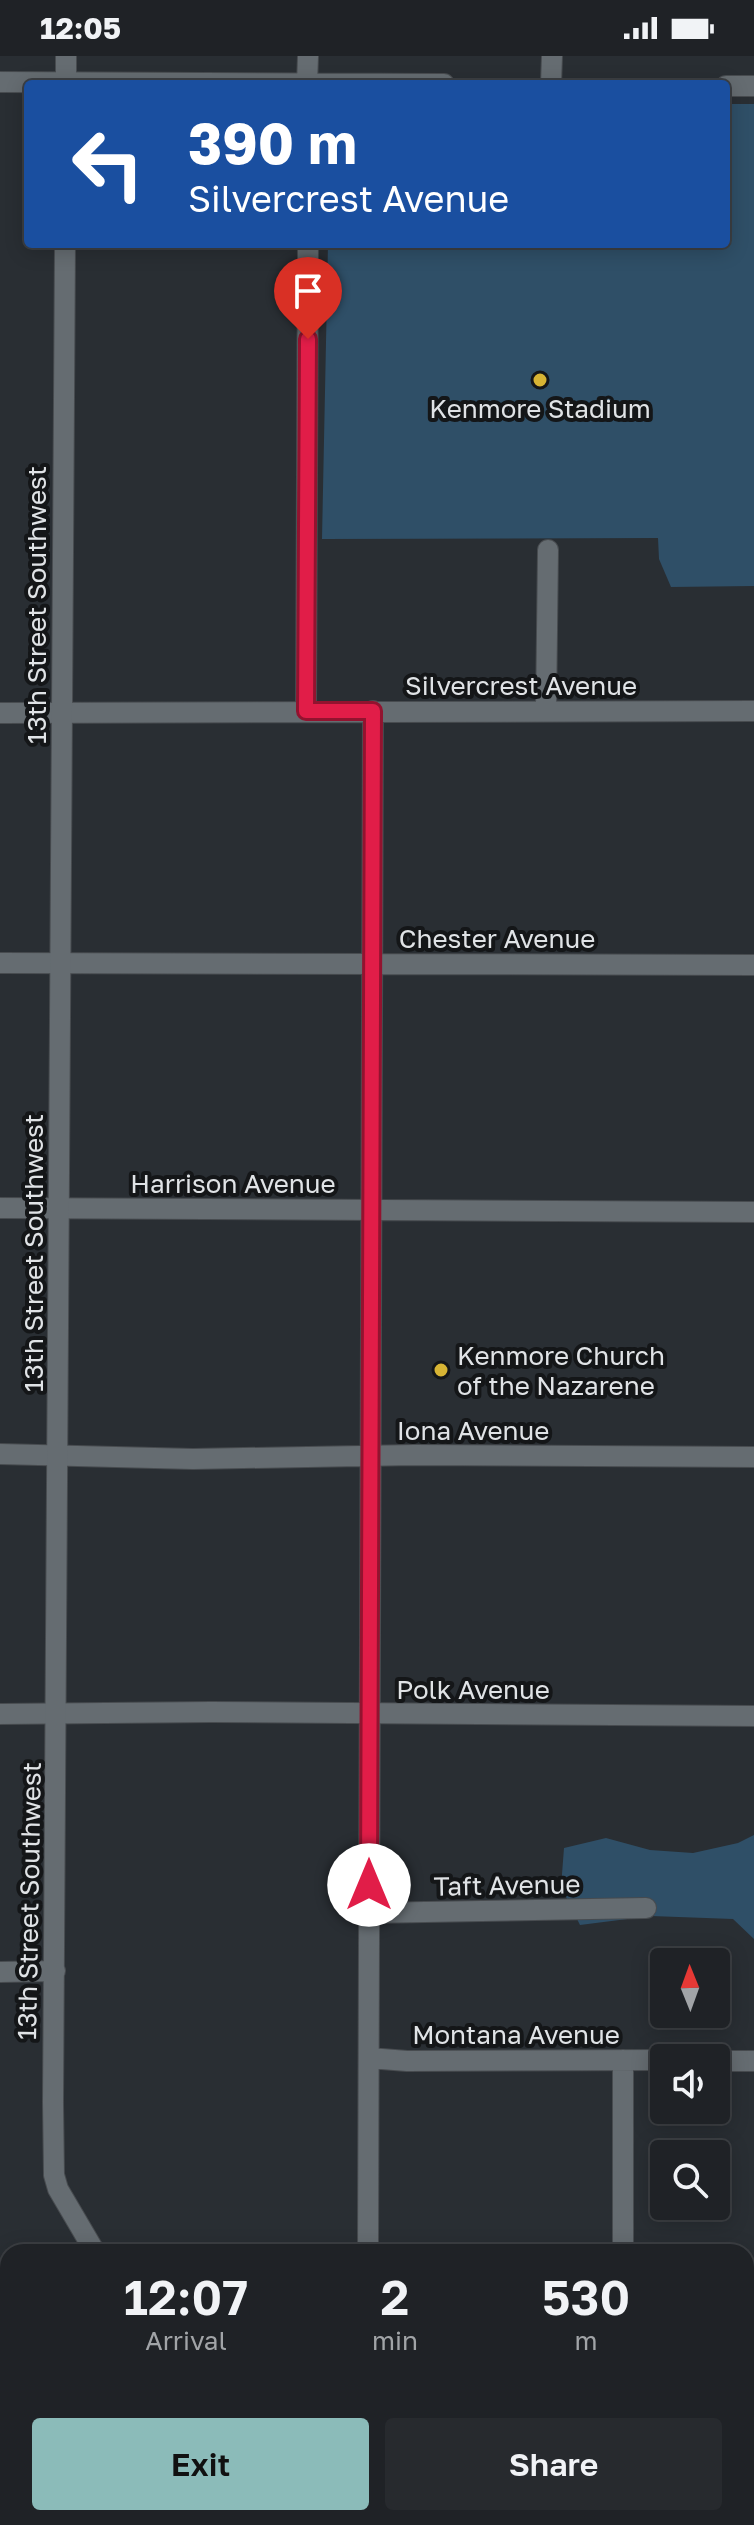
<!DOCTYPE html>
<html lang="en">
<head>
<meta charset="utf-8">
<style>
	:root { --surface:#1f2226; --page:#272a2e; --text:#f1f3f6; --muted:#a1a4a7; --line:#3c3f43; --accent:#8bbbb9 }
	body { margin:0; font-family:"Golos Text",sans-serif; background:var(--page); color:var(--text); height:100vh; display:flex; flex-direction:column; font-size:30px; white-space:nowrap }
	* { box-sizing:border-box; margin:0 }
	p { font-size:26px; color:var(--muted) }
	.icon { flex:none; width:44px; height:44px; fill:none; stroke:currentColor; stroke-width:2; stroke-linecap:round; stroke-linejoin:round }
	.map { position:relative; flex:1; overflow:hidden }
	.details { position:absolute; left:0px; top:2188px; width:754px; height:282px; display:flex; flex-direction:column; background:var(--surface); border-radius:24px 24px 0 0; box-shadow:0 4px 20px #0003,0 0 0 2px var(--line) }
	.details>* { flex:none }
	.banner { position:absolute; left:24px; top:24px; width:706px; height:168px; border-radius:8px; box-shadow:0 4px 20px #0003,0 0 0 2px var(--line); background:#1a4fa0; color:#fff; overflow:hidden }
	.needle { width:52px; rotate:359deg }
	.buttons { position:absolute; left:650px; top:1892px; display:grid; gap:16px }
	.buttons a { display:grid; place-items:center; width:80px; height:80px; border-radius:8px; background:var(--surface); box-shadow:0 4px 20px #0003,0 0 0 2px var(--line); font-size:40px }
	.pin { position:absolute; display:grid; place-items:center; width:68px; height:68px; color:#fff; margin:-82px -34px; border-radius:50% 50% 50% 0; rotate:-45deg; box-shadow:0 0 8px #0007 }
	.pin .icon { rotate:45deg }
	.me { position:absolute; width:88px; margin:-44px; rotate:0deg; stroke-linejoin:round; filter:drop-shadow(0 0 6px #0008) }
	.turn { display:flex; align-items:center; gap:28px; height:168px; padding:0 32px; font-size:36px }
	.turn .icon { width:104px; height:104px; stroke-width:2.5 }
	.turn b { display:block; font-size:56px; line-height:68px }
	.eta { display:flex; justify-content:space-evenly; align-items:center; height:136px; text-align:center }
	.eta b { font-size:48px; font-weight:600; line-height:56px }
	.primary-button { display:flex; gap:16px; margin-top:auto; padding:16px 32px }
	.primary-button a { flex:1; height:92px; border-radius:8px; background:var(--accent); color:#111; font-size:32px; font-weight:600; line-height:92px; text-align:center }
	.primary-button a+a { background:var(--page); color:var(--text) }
	.status { display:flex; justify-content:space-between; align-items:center; height:56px; padding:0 40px; background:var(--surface); direction:ltr }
	.status svg { height:22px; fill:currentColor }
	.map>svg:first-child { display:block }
</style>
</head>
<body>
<div class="status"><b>12:05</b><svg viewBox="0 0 49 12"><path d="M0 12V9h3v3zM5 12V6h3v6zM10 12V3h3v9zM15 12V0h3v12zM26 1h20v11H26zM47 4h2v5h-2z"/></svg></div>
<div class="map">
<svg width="754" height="2469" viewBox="0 0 754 2469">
	<rect width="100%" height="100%" fill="#292e33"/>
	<!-- green -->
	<path fill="#2f4f67" d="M726 48H754V530L671 531 659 503 658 482 322 483 328 188H726Z
		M754 1779V1883L733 1863 651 1860 580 1869 561 1831 564 1792 606 1782 650 1794 693 1797 738 1787Z"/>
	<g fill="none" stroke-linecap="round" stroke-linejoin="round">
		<defs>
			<path id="minor" d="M0 26 444 28
				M307 28 308 0
				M551 28 552 0
				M726 30H754
				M306 655 308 188
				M546 655 548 494
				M0 657 754 655
				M0 907 754 909
				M0 1152 754 1156
				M0 1398 193 1403 414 1399 754 1401
				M0 1658 211 1656 754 1660
				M369 1857 646 1852
				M369 2002 407 2005 664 2004
				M623 2004V2196
				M716 2005H754
				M368 2196 373 655
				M0 2453H8
				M623 2462V2469
				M368 2469V2462"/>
			<path id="tertiary" d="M66 28V0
				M65 188 53 2047 54 2119 58 2133 95 2196
				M0 1916 55 1915
				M112 2469V2462"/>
		</defs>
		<!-- minor casing -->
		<use href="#minor" stroke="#474b4f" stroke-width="22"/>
		<!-- tertiary casing -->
		<use href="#tertiary" stroke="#474b4f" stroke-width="22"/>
		<!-- minor -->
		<use href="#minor" stroke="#656c71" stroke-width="20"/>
		<!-- tertiary -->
		<use href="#tertiary" stroke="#656c71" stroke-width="20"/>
	</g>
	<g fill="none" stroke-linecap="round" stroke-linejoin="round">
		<defs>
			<path id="route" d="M308 283 306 655H373L369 1829"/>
		</defs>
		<!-- route casing -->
		<use href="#route" stroke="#92132f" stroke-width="20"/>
		<!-- route -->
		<use href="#route" stroke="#e11d48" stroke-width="14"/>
	</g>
	<!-- markers -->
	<g fill="#d7b434" stroke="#141618" stroke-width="3">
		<circle cx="540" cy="324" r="8"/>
		<circle cx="441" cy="1314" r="8"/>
	</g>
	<g text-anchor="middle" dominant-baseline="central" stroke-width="8" stroke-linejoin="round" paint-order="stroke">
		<!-- poi labels -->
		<g font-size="26" fill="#e0e3e6" stroke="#141618">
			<text x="540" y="352">Kenmore Stadium</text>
			<text x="457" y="1299" text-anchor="start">Kenmore Church<tspan x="457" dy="30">of the Nazarene</tspan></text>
		</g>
		<!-- street labels -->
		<g font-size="26" fill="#e0e3e6" stroke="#141618">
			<text transform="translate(36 549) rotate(-90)">13th Street Southwest</text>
			<text x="521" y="629">Silvercrest Avenue</text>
			<text x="497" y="882">Chester Avenue</text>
			<text x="233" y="1127">Harrison Avenue</text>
			<text transform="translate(33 1197) rotate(-90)">13th Street Southwest</text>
			<text x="473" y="1374">Iona Avenue</text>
			<text x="473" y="1633">Polk Avenue</text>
			<text transform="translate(507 1829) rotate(-1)">Taft Avenue</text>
			<text transform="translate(29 1845) rotate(-89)">13th Street Southwest</text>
			<text x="516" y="1978">Montana Avenue</text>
		</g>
	</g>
</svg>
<div class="buttons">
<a><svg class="needle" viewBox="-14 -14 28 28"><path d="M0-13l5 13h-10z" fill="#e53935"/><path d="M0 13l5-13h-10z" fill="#a1a4a7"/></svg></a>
<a><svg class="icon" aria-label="sound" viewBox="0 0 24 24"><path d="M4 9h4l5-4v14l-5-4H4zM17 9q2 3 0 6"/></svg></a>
<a><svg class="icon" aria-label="search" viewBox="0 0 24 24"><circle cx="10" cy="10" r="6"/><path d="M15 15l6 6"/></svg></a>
</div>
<div class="pin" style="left:308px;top:283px;background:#d93025"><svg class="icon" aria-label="arrive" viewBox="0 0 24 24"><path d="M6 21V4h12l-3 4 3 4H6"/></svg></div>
<svg class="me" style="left:369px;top:1829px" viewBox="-20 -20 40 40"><circle r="19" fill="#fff"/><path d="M0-13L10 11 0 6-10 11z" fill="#e11d48"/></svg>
<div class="banner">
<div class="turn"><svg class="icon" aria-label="left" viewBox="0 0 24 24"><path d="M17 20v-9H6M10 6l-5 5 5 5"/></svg><div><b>390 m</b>Silvercrest Avenue</div></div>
</div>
<section class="details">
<div class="eta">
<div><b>12:07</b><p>Arrival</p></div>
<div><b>2</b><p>min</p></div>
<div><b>530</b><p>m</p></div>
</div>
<div class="primary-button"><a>Exit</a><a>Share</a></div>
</section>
</div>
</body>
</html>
